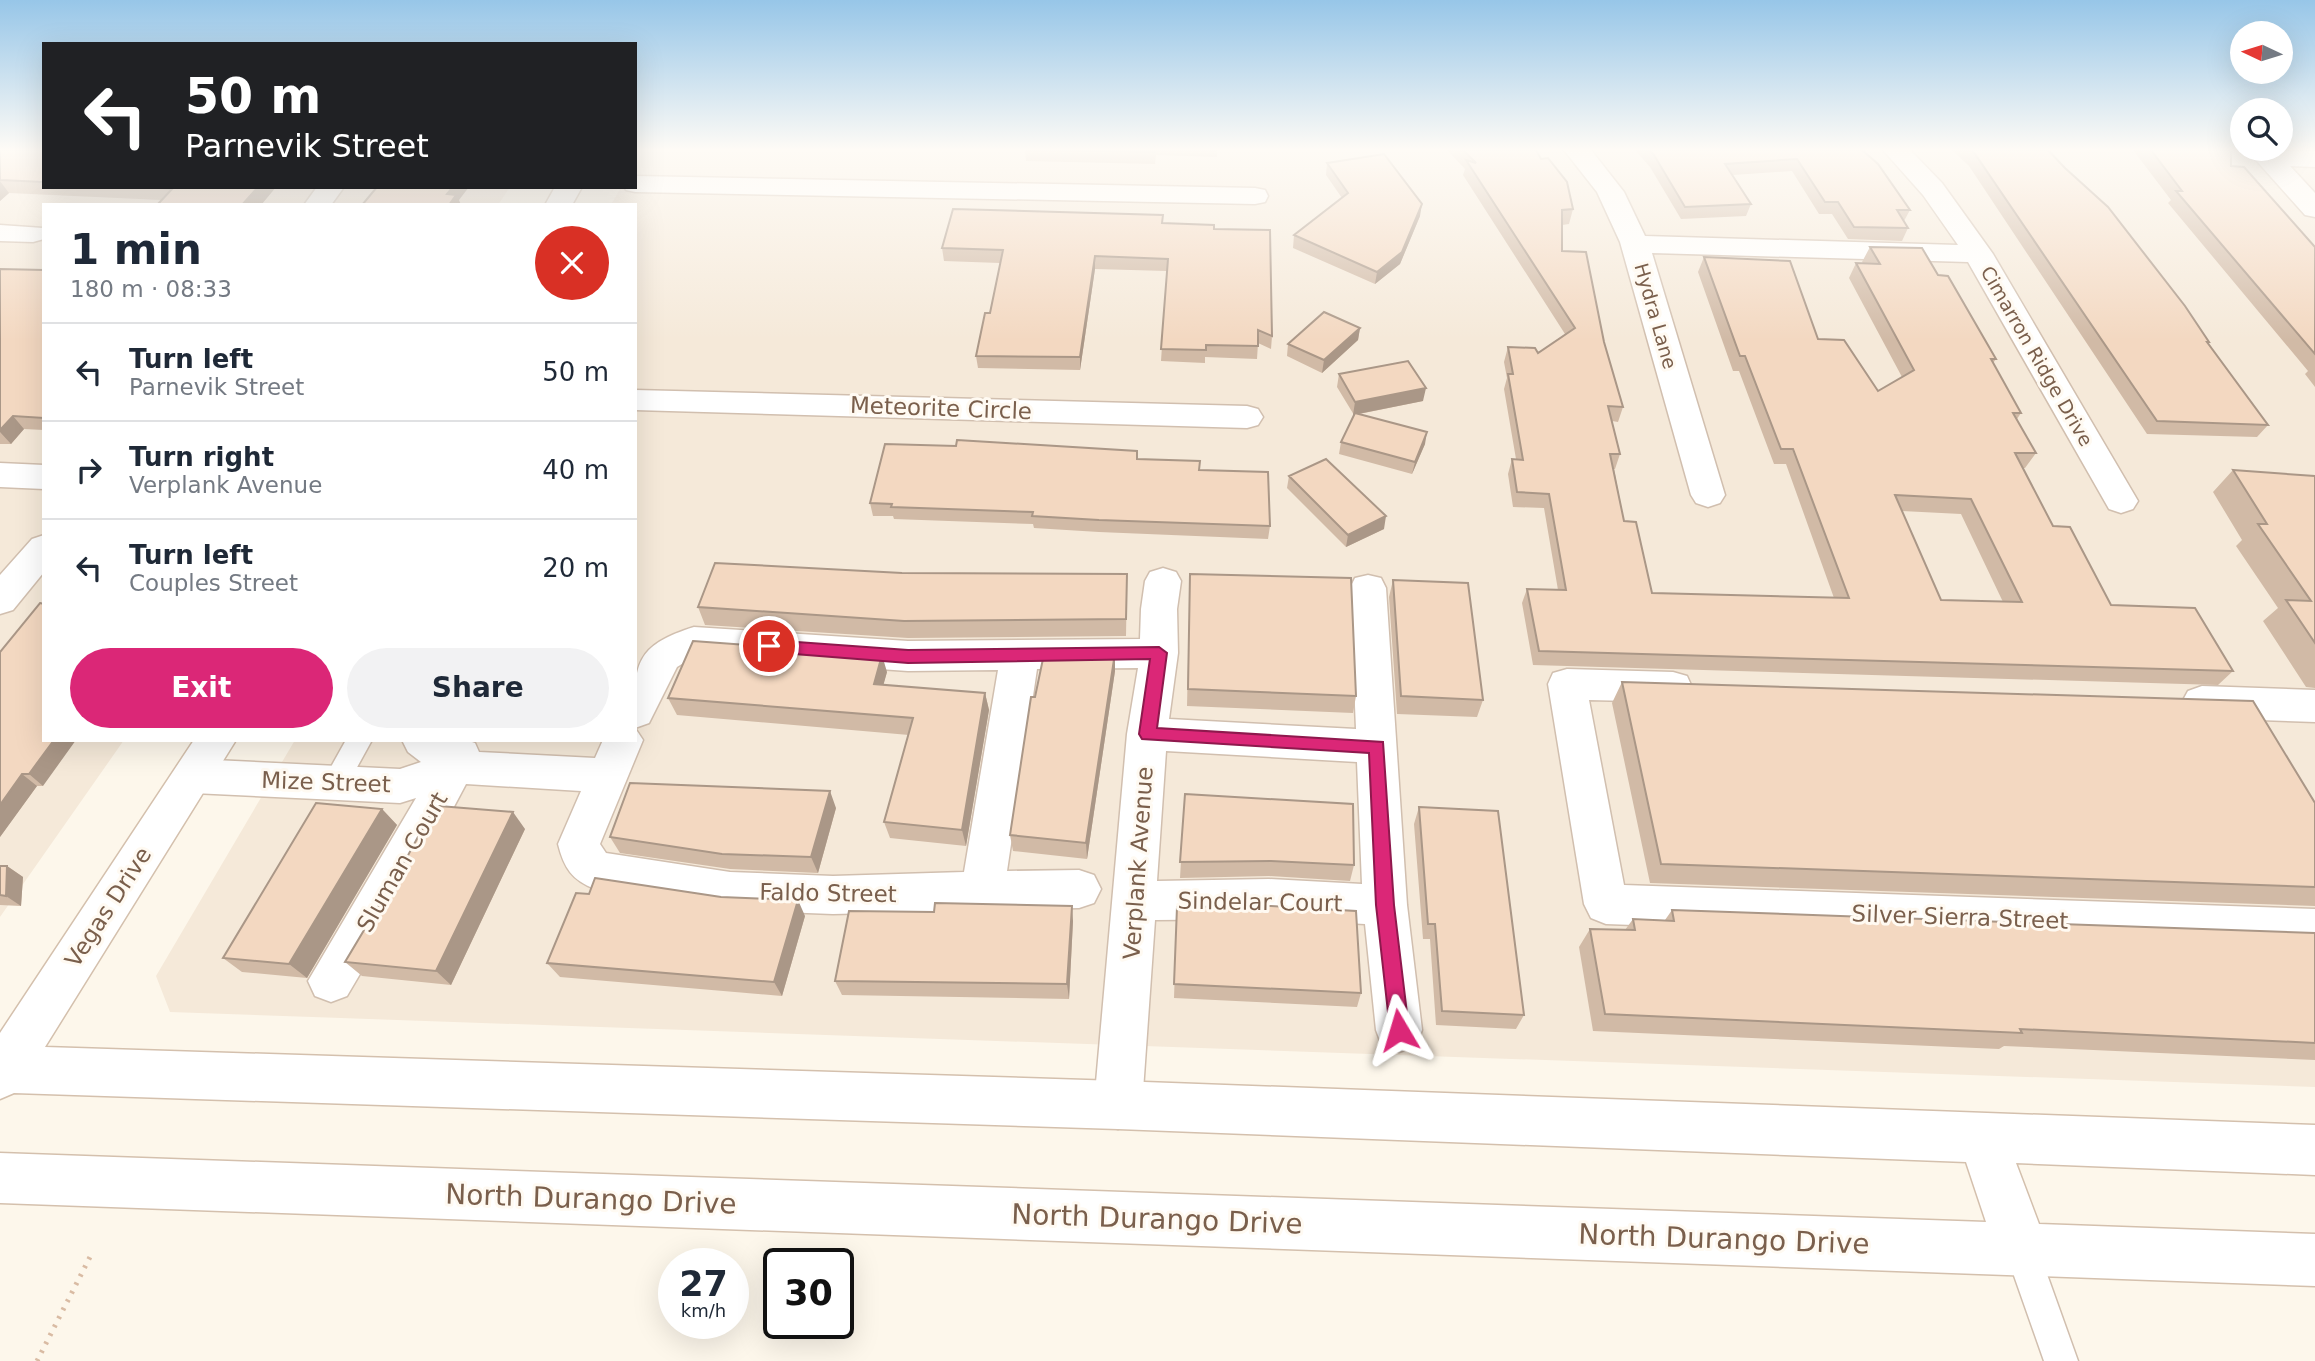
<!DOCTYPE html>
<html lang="en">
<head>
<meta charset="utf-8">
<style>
	:root { --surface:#fff; --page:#f2f2f3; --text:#1f2937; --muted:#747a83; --line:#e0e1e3; --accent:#db2777 }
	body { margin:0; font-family:"DejaVu Sans",sans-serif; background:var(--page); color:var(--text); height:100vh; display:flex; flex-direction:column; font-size:26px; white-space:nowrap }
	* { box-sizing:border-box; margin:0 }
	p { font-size:23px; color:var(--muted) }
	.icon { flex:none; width:38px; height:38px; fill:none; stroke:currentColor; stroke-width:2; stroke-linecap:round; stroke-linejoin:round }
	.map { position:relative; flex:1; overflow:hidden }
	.side { position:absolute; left:42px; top:203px; width:595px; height:539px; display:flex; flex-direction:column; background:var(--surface); border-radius:0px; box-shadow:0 7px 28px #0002 }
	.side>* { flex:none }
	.guide { position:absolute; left:42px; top:42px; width:595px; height:147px; border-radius:0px; box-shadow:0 7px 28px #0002; background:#202124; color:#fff; overflow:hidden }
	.needle { width:46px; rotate:274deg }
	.fabs { position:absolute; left:2230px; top:21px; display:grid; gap:14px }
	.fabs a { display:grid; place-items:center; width:63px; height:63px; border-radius:50%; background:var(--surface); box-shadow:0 7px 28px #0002; font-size:35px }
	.speed { position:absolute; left:658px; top:1248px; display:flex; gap:14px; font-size:35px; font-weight:700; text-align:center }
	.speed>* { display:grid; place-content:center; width:91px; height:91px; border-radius:50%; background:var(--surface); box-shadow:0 7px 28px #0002; line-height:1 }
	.speed small { font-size:18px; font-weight:400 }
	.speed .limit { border:4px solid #111; border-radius:10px; background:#fff; color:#111 }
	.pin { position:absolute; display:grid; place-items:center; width:60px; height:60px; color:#fff; margin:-30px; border:4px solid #fff; border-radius:50%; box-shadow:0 2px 7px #0007 }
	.me { position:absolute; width:77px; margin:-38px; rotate:353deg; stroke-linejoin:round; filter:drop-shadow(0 0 5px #0008) }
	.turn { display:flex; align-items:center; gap:24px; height:147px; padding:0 28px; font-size:32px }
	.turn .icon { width:91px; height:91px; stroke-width:2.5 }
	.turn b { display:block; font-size:49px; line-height:60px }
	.round { display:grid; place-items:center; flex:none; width:74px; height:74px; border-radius:37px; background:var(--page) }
	.headline { display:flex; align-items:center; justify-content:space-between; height:119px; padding:0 28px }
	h1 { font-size:42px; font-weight:700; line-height:52px }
	.primary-button { display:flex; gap:14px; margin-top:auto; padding:14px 28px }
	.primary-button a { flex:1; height:80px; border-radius:42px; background:var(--accent); color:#fff; font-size:28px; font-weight:700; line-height:80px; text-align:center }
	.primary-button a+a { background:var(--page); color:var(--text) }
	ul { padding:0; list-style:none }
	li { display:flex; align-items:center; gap:21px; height:98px; padding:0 28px; border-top:2px solid var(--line) }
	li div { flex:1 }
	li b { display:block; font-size:26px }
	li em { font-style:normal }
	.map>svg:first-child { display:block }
</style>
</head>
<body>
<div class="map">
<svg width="2315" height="1361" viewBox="0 0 2315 1361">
	<rect width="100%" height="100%" fill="#fdf7eb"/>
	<!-- residential -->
	<path fill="#f5e9d9" d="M0 150 44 187H510L498 205H44V740H124L0 917Z
		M644 150H2315V1087L170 1012 156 976 295 740H635V205H611L621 187H635V164Z"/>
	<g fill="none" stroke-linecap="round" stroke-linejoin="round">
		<defs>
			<path id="lane" d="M346 740H372L344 791 335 794 326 791 322 783Z
				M2022 1233 2034 1238 2078 1361H2044L2005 1250 2010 1238Z"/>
			<path id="street" d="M1564 150H1591L1624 192 1645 236 1958 245 1923 195 1883 150H1910L1942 183 1993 254 2138 501 2133 509 2121 513 2109 509 1968 262 1652 253 1725 495 1720 503 1708 507 1696 503 1691 495 1620 242 1597 192Z
				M2247 150 2315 151V167L2290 166 2315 193V217L2305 215Z
				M635 176 1255 188 1265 190 1268 196 1265 202 1255 204 635 192 626 190 624 187H635Z
				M317 187H344L331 205H304Z
				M0 225 43 228 44 239 33 242 0 241Z
				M635 390 1247 406 1258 409 1263 417 1258 425 1247 428 635 410Z
				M0 463 44 465V489L0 487Z
				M44 535V572L13 610 0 614V575L32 539Z
				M1163 568 1176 572 1181 581 1177 609 1178 653 1169 719 1356 729 1350 588 1355 578 1368 575 1381 578 1386 588 1407 905 1422 1030 1416 1046 1399 1052 1382 1046 1376 1030 1365 924 1269 919 1155 920 1142 1105 1135 1122 1118 1129 1101 1122 1094 1105 1127 734 1138 668 1037 669 1007 871 1079 870 1094 875 1101 889 1094 903 1079 908 833 914 730 910 595 889C572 880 564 868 558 844L581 791 466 784 413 884 347 996 331 1002 315 996 308 981 416 798 400 803 193 793 179 788 173 776 179 764 193 759 400 769 421 762 408 752 402 740H466L475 743 479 752 595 758 603 740H635V728L643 740 600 844 606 853 730 872 833 876 964 872 998 670 908 671 695 656 677 667 649 723 635 728C635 668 630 647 694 627L908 641 1140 639 1141 609 1145 581 1150 572ZM1166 751 1357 762 1362 884 1269 879 1157 881Z
				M1567 669 1673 672 1687 676 1692 687 1687 698 1673 702 1589 700 1624 885 2315 909V949L1606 924 1591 918 1584 904 1548 684 1553 673Z
				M2202 686 2315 690V722L2202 718 2188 713 2182 702 2188 691Z"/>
			<path id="secondary" d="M555 187H582L572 205H545Z
				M194 740H236L45 1047 1118 1081 2315 1125V1175L2016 1163 2039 1224 2315 1234V1286L0 1203V1153L1986 1222 1966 1162 1118 1129 14 1093 0 1099V1033Z"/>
		</defs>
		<!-- lane casing -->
		<use href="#lane" stroke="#d1bfaf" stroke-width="3"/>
		<!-- street casing -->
		<use href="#street" stroke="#d1bfaf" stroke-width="3"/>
		<!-- secondary casing -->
		<use href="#secondary" stroke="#d4c0ad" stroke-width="3"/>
		<!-- path -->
		<path stroke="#d9bba3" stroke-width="5" stroke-dasharray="2.5 7" stroke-linecap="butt" d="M37 1361 90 1257"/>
		<!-- lane -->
		<use href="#lane" fill="#fff" fill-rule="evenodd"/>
		<!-- street -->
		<use href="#street" fill="#fff" fill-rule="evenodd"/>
		<!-- secondary -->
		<use href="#secondary" fill="#fff" fill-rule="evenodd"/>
	</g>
	<!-- wall -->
	<path fill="#d1baa6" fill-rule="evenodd" d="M0 150H44V187H276L261 205H157L161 200 9 193 0 201Z
		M1025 150H1217V157L1156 155 1155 164 1026 161Z
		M1447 150H1536L1573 209 1569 224 1562 225V251L1604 342 1623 407 1618 422 1612 421 1620 454 1615 469H1614L1624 521 1652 593 1834 598 1786 464H1774L1739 371H1733L1698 272 1704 257 1818 339 1878 391 1902 377 1849 278 1856 263H1863L1862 262 1870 247 1938 275 1996 359 1993 363 2021 413 2017 419 2036 453 2025 468H2023L2053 526 2111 605 2233 671 2218 685 1533 665 1522 603 1527 589 1558 590 1544 508 1513 507 1508 474 1512 459H1516L1504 389 1507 378 1504 362 1508 347 1538 353 1565 334 1463 175 1465 169ZM1902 511 1961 514 2003 602 1941 600Z
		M1635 150H1862L1910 210 1904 221 1908 228 1902 241 1848 239 1832 214H1819L1792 171 1733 175 1751 204 1746 216 1681 219 1650 167Z
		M1952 150H2048L2209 342 2208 344 2268 425 2257 437 2147 434 1969 166Z
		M2133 150H2230L2231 166 2315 247V387L2305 374 2308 371 2168 203 2171 200Z
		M1327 163 1420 216 1400 264 1375 284 1293 248 1294 235 1342 198 1326 175Z
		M1163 215V223L1214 229 1272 336 1271 349 1258 343 1257 359 1205 357V363L1161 361 1167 271 1095 269 1080 370 978 368 976 356 990 313 1000 263 944 261 942 248Z
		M0 269 44 270V430L24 429 11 444H0Z
		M1360 328 1358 340 1322 373 1287 356 1288 344Z
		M1339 374 1423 401 1359 414 1425 444 1412 474 1339 454 1341 442 1354 415 1337 387Z
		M1137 451 1138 459 1199 470 1270 526 1268 539 1099 532 1034 528 1033 524 894 519 893 516H873L870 503Z
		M2233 470 2315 476V688L2306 687 2263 621 2278 608 2236 546 2242 540 2213 492Z
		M1289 476 1384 529 1346 547 1287 488Z
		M1127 574 1126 636 908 638 705 625 698 607Z
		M1190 574 1356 696 1353 713 1187 706Z
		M1393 580 1483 700 1477 717 1397 714 1389 597Z
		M44 604 43 786H37L0 837Z
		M1115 653V671L1087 859 1013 851 1010 835 1035 697Z
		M887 672 883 685 985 693 989 710 966 846 890 838 884 822 909 735 677 715 668 698Z
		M1622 682 2315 803V906L1650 883 1612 703Z
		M1185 794 1354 865 1350 881 1269 876 1180 878Z
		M1419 807 1524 1015 1516 1029 1436 1025 1430 939H1423L1414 824Z
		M836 808 818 873 730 869 620 853 610 837Z
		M382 809 397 825 307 978 242 972 223 958Z
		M435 813 525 829 451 985 362 976 345 962Z
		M0 866H7L23 877 21 906 0 905Z
		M1177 907 1361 993 1357 1007 1174 998Z
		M1672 910 2315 933V1060L2004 1046 1999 1049 1593 1031 1579 947 1590 929 1625 930 1633 919 1665 920Z
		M805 916 782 996 560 977 547 963Z
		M1073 921 1069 999 842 995 835 981Z"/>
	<!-- shaded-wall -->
	<path fill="#aa9787" d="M0 181 9 193 0 201Z
		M258 187H276L261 205H242Z
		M453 187H469L459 200 461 205H449L447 194Z
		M1422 204 1420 216 1400 264 1375 284 1377 272Z
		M1095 256V269L1080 370V357Z
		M1360 328 1358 340 1322 373 1324 360Z
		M1426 388 1423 401 1353 415 1355 402Z
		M13 416 24 429 11 444 0 432V430Z
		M1427 432 1425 444 1412 474 1415 462Z
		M1386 516 1384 529 1346 547 1348 535Z
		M1115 653V671L1087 859 1086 843Z
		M882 655 887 672 879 701 874 684Z
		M985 693 989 710 966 846 962 830Z
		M54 740H76L43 786 29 774Z
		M22 774 37 786 0 837V805Z
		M830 791 836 808 818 873 811 857Z
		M382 809 397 825 307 978 289 964Z
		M513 812 525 829 451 985 436 971Z
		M7 866 23 877 21 906 6 896Z
		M798 900 805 916 782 996 774 982Z
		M1072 906 1073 921 1069 999 1067 984Z"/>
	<!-- building -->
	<path fill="#f3d8c1" stroke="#aa9787" stroke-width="2" fill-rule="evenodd" d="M0 150H44V182L0 180Z
		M1058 150H1155V152Z
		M1463 150H1536L1541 159 1548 158 1567 182 1573 209 1562 210V251L1586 252 1604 342 1623 407 1608 406 1620 454H1610L1624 521 1636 522 1652 593 1849 598 1793 449H1781L1745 356H1740L1704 257 1790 261 1818 339 1844 340 1878 391 1914 370 1856 263 1880 264 1870 247 1922 248 1938 275 1948 276 1996 359H1991L2021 413H2013L2036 453H2015L2053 526 2070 527 2111 605 2195 608 2233 671 1539 651 1527 589 1566 590 1549 494 1517 492 1512 459 1523 460 1508 374H1513L1508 347 1535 348 1538 353 1575 328 1466 160 1476 163ZM1895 495 1971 499 2022 602 1941 600Z
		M1649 150H1862L1878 164 1910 210H1897L1908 228 1854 227 1838 202H1825L1797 159 1725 164 1751 204 1685 207 1654 155Z
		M1971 150H2048L2065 168 2108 207 2185 306 2209 342H2207L2268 425 2157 421 1975 154Z
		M2151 150H2230L2231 151V166L2244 167 2315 247V354L2176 191H2182Z
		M1384 154 1422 204 1402 252 1377 272 1294 235 1348 193 1327 163Z
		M141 187H258L242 205H157L172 189Z
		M377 187H453L447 194 456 195 449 205H362Z
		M953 209 1163 215 1162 223 1214 225V229L1270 230 1272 336 1258 330V346L1206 345V350L1161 349 1168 259 1095 256 1080 357 976 356 985 313H990L1003 250 942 248Z
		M0 269 44 270V418L13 416 0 430Z
		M1324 312 1360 328 1324 360 1288 344Z
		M1408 361 1426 388 1355 402 1339 374Z
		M1355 413 1427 432 1415 462 1341 442Z
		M957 440 1137 451V459L1200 461 1199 470 1268 472 1270 526 1099 520 1032 516 1033 512 891 507 892 504 870 503 885 444 956 446Z
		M1326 459 1386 516 1348 535 1289 476Z
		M2233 470 2315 476V643L2286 600 2311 601 2258 524H2267Z
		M715 563 902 573 1127 574 1126 619 904 621 698 607Z
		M1190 574 1351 578 1356 696 1188 689Z
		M1393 580 1468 583 1483 700 1401 696Z
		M40 603 44 604V740H54L29 774H22L0 805V652Z
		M693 641 882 655 874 684 985 693 962 830 884 822 913 718 668 698Z
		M1115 653 1086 843 1010 835 1031 697H1035L1044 654Z
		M1622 682 2253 701 2315 803V887L1661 864Z
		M630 783 830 791 811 857 722 854 610 837Z
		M1185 794 1353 804 1354 865 1271 861 1180 862Z
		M316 803 382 809 289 964 223 958Z
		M439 806 513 812 436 971 345 962 400 870 431 813H435Z
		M1419 807 1498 811 1524 1015 1442 1011 1435 924H1428Z
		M0 866H7L6 896 0 895Z
		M595 878 721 897 798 900 774 982 547 963 576 893 589 894Z
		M935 903 1072 906 1067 984 835 981 849 911 934 912Z
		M1271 906 1356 911 1361 993 1174 984 1177 907Z
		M1672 910 2315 933V1043L2020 1029 2022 1033 1605 1014 1590 929 1635 930 1633 919 1674 921Z"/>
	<!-- sky -->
	<linearGradient id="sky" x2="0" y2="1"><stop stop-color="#97c6e8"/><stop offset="0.44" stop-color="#fefbf6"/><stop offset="1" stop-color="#fefbf6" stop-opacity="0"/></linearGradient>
	<rect width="2315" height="340" fill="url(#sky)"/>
	<!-- route -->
	<path fill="#db2777" stroke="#8e194d" stroke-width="2" d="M769 640 908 650 1159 647 1167 653 1157 728 1383 742 1394 905 1409 1030 1406 1036 1399 1039 1392 1036 1390 1030 1376 905 1369 753 1142 739 1139 734 1150 659 908 663 769 652 762 646Z"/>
	<g text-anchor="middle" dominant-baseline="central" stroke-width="6" stroke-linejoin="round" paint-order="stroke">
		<!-- far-street labels -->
		<g font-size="19" fill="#7a5f4c" stroke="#fffaf2">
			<text transform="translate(1656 316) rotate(74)">Hydra Lane</text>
			<text transform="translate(2037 356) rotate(60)">Cimarron Ridge Drive</text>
		</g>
		<!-- street labels -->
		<g font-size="23" fill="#7a5f4c" stroke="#fffaf2">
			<text transform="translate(941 408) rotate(2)">Meteorite Circle</text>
			<text transform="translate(326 782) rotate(2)">Mize Street</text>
			<text transform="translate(402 862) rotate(-60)">Sluman Court</text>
			<text transform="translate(1138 863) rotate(-86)">Verplank Avenue</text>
			<text transform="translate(828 893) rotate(1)">Faldo Street</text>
			<text transform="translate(1260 902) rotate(1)">Sindelar Court</text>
			<text transform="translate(108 907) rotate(-57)">Vegas Drive</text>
			<text transform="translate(1960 917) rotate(2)">Silver Sierra Street</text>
		</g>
		<!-- near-street labels -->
		<g font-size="28" fill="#7a5f4c" stroke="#fffaf2">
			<text transform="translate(591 1199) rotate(2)">North Durango Drive</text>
			<text transform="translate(1157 1219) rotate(2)">North Durango Drive</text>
			<text transform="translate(1724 1239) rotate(2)">North Durango Drive</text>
		</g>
	</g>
</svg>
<div class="fabs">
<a><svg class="needle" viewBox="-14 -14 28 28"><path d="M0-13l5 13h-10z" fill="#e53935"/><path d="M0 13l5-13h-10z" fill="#747a83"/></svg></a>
<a><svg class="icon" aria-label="search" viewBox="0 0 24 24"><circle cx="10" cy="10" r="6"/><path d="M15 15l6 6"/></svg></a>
</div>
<div class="speed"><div>27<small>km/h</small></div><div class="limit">30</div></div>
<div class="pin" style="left:769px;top:646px;background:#d93025"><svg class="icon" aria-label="arrive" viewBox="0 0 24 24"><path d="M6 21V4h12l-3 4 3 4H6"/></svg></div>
<svg class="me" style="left:1399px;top:1030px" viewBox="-20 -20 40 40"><path d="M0-17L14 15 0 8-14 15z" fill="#db2777" stroke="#fff" stroke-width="4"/></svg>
<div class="guide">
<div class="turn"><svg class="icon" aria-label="left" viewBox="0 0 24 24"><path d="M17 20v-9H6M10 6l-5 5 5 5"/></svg><div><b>50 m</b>Parnevik Street</div></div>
</div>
<section class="side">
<div class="headline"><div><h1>1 min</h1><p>180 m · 08:33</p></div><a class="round" style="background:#d93025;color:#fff"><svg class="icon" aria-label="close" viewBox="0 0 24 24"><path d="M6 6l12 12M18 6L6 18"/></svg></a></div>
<ul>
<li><svg class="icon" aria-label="left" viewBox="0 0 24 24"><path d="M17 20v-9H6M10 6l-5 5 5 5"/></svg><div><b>Turn left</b><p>Parnevik Street</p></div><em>50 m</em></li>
<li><svg class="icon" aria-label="right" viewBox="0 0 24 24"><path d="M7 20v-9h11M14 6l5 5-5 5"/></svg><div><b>Turn right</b><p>Verplank Avenue</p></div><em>40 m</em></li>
<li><svg class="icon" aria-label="left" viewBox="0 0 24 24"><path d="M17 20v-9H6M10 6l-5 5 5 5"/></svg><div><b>Turn left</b><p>Couples Street</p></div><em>20 m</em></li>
</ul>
<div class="primary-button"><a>Exit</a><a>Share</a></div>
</section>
</div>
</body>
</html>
